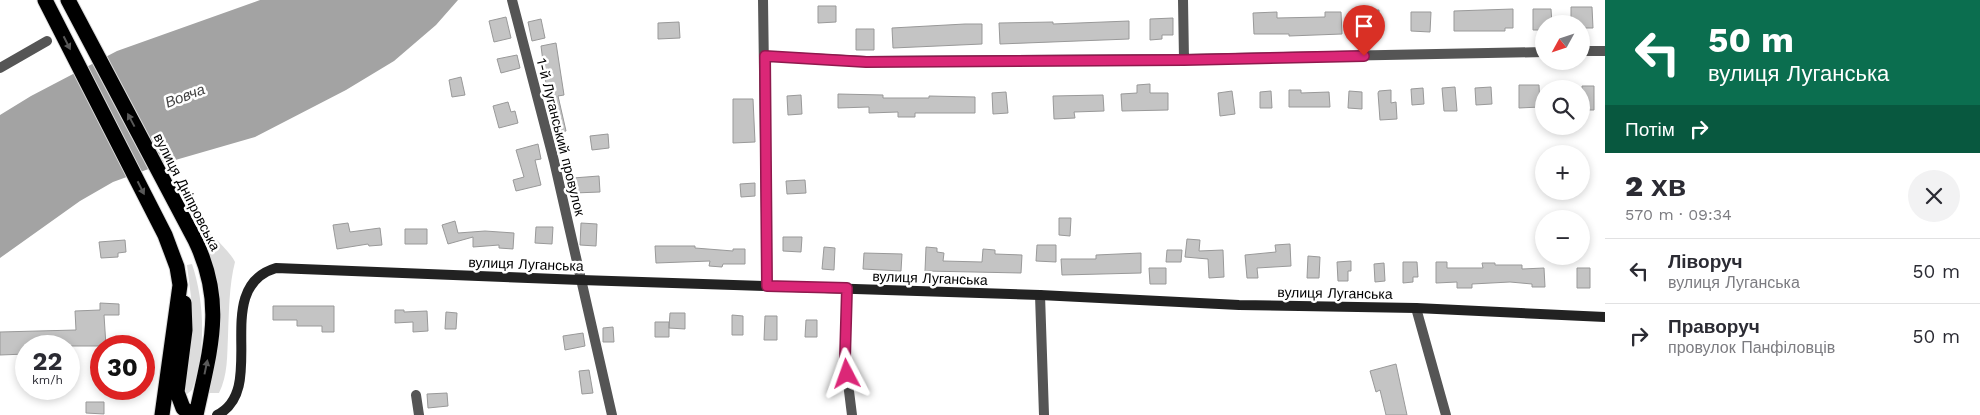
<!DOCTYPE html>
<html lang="uk">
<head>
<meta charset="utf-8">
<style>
	:root { --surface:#fff; --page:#f2f2f3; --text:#2b2b33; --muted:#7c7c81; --line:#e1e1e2 }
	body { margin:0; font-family:"Work Sans",sans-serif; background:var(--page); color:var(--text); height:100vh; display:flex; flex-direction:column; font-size:19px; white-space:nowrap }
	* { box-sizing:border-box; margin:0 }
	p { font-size:16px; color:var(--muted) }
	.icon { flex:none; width:28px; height:28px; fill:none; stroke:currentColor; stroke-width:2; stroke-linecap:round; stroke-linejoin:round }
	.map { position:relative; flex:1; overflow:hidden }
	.side { display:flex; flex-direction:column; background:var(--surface); width:375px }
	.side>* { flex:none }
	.hud { background:#0b6e4f; color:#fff; overflow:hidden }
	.needle { width:32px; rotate:230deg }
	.controls { position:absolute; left:1535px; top:15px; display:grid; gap:10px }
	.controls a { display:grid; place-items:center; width:55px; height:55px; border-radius:50%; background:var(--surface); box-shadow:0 2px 8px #0003; font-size:25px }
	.speed { position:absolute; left:15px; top:335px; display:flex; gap:10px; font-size:25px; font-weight:700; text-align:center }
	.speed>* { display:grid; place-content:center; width:65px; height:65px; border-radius:50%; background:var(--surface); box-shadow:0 2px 8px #0003; line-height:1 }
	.speed small { font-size:12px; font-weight:400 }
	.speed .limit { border:8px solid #d22; background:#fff; color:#111 }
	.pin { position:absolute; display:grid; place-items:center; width:42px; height:42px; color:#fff; margin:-51px -21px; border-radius:50% 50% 50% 0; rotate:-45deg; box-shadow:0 0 5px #0007 }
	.pin .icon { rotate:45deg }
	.me { position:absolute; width:55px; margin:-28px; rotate:356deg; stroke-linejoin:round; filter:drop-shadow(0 0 4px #0008) }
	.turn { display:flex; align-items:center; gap:18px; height:105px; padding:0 20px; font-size:22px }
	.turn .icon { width:65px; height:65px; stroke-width:2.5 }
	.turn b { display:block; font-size:35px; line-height:42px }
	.then { display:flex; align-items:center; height:48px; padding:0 20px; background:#0003; gap:10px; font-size:19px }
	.round { display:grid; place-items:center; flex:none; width:52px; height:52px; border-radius:26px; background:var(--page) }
	.headline { display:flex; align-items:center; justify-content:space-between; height:85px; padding:0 20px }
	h1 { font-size:30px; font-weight:800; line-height:38px }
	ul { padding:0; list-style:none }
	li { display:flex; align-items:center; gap:15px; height:65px; padding:0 20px; border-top:1px solid var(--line) }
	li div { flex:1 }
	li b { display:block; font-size:19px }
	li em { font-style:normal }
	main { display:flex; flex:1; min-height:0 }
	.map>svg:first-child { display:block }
</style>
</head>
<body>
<main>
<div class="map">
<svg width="1605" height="415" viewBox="0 0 1605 415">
	<rect width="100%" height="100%" fill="#fff"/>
	<!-- green -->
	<path fill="#dcdcdc" d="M192 221C203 225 230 251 235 262 229 285 229 312 228 336 227 356 228 375 219 393H207L215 352Z
		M192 264C205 303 206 351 192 390L187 394 184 393 192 305 187 265Z"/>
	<!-- water -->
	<path fill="#a3a3a3" d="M260 0H458L436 25 394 61 346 90 255 137 165 163 113 182 80 201 0 258V115L31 96 117 51Z"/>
	<!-- building -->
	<path fill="#c4c4c4" stroke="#999" d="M818 6H836V22L818 23Z
		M1571 7H1592L1593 28H1581V24H1571Z
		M1513 9V28H1505V31H1454V11Z
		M1533 9H1551L1552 24H1544V30H1533Z
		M1361 10H1379V33H1362Z
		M1277 12V18L1325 17V12H1341L1342 34 1289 36V34H1254L1253 13Z
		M1411 12H1431L1430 32 1411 31Z
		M506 17 511 38 494 42 489 21Z
		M1173 18V35H1162V39L1150 40V19Z
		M541 19 545 38 532 41 528 22Z
		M1129 21V39L1000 44 999 23 1053 22V24Z
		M679 22 680 38 658 39V23Z
		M965 24H982V44L893 48 892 28Z
		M856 29H874V50H856Z
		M556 43 564 95 558 96 566 131 556 133 546 85 541 46Z
		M517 55 520 68 501 73 497 59Z
		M461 77 465 95 452 97 449 80Z
		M1150 84V93H1168V110L1122 111 1121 94 1137 93V85Z
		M1519 85H1539L1540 107 1519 108Z
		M1582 86H1594V110H1582Z
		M1455 87 1457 111H1444L1442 88Z
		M1491 87 1492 104 1476 105 1475 88Z
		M1423 88 1424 104 1412 105 1411 89Z
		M1289 90H1301V93L1329 92 1330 107H1289Z
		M1391 90V103L1396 102 1397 119 1380 120 1378 93 1379 91Z
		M1232 91 1235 114 1220 116 1218 93Z
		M1271 91 1272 108H1260V92Z
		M1349 91 1362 92V109L1348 108Z
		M1006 92 1008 113 993 114 992 93Z
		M838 94 883 95V98H929V96L975 97V113H915V117H898V112L869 113V107L838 108Z
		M801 95 802 114 788 115 787 96Z
		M1103 95 1104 111 1074 112 1075 118 1054 119 1053 96Z
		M733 99H753L755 142 733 143Z
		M508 102 511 112 515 111 518 123 499 128 493 106Z
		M608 134 609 148 592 150 590 136Z
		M538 144 541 159 535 160 541 185 516 191 513 180 524 177 516 150Z
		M599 176 600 192 574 193 573 178Z
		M805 180 806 193 787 194 786 181Z
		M755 183V196L741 197 740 184Z
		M1059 218H1071L1070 236 1059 235Z
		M455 221 458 233 485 231 514 233 513 249 499 248V245L473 247V237L448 244 442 225Z
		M348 223 350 232 380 228 382 245 369 246 368 244 337 249 333 225Z
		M581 223 597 224 596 246 580 245Z
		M536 227H553L552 244 535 243Z
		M405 229H427V244H405Z
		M783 237H802L801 252 783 251Z
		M1187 239 1200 240 1199 251 1223 250 1224 277 1209 278 1208 259 1185 257Z
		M125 240 126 252 118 253V257L101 258 99 242Z
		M1290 244 1291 266 1257 268 1258 278H1247L1245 255 1276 252 1275 245Z
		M1037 245H1056V262L1036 261Z
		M655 246H695V248L733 251V249H745V264H723L722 267 709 266 710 261 656 263Z
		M824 247 835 248 834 270 822 269Z
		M926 247 937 248V252L944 253 943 261 982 262 983 249 995 250V254L1022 255 1021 273 925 271Z
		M1167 250H1182L1181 262H1166Z
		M864 253 902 254 901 271 863 269Z
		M1141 253V273L1062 275 1061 259H1096V255Z
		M1308 256 1320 257 1319 278H1307Z
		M1351 261V271H1348V281H1338L1337 262Z
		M1403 262H1417L1418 277H1413V282L1403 283Z
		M1436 262H1447V268H1483L1482 263H1495V265H1522V269L1544 268 1545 287H1532V284L1510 282 1472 284V288H1457V282L1436 283Z
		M1384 263 1385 281 1375 282 1374 264Z
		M1149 268H1166V284H1150Z
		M1577 268H1590V288H1577Z
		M100 303 119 304V315H104L106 346H26V354L0 355V332L76 330 75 311 100 310Z
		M273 306H334V332H322V326H297V320H273Z
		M395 310H404V312L427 311 428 331 413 332V322L395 323Z
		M446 312 457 313 456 329H445Z
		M670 313H685V329L669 328Z
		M732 315 743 316V335H732Z
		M765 316H777V340H764Z
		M806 320H817V337H805Z
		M655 322H669V337H655Z
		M613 327 614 342H603V328Z
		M583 333 585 346 565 350 563 336Z
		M1396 364 1407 415H1386L1380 390 1376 392 1370 371Z
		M589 370 593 393 582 394 579 371Z
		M447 393 448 406 428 408 427 394Z
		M86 402H104V414L86 413Z"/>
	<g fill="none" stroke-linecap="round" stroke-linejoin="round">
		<defs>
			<path id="highway" d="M45 0 165 235 177 267 180 285 162 415
				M68 0 195 240C226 304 210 349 196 415
				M184 303 185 330 177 392 183 408 192 415"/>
		</defs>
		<!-- highway casing -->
		<use href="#highway" stroke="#dbdbdb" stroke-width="17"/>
		<!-- street -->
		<path stroke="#555" stroke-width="10" d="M512 0 554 161 612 415
			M763 0 767 286
			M1183 0 1184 59
			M1581 51H1605
			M765 56 866 61 1184 59 1544 52
			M0 68 47 41
			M847 288 845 359 852 415
			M1040 295 1044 415
			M1416 308 1446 415
			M416 395 419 415"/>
		<!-- secondary -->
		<path stroke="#222" stroke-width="10" d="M217 415C270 389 209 288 276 268L581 280 1040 295 1239 305 1416 308 1605 317"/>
		<!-- highway -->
		<use href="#highway" stroke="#000" stroke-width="15"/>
	</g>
	<!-- one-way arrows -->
	<defs><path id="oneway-solid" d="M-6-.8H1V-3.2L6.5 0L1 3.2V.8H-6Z" transform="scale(1.25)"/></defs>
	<g fill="#595959">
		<use href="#oneway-solid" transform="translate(67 43) rotate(63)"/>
		<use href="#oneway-solid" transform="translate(131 120) rotate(-118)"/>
		<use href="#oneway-solid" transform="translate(141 188) rotate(63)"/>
		<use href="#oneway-solid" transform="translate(206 367) rotate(-78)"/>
	</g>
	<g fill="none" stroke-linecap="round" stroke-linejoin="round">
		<defs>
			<path id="route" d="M847 374 845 358 847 288 767 286 765 56 866 62 1184 60 1364 56"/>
		</defs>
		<!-- route casing -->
		<use href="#route" stroke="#8e194d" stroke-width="12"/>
		<!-- route -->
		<use href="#route" stroke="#db2777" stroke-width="9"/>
	</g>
	<g text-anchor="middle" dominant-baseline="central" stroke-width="5" stroke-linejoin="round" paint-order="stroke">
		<!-- street labels -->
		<g font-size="14" fill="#000" stroke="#fff">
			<text transform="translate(561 137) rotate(76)">1-й Луганський провулок</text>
			<text transform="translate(187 192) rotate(63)">вулиця Дніпровська</text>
			<text transform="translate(526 264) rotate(2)">вулиця Луганська</text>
			<text transform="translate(930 278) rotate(2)">вулиця Луганська</text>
			<text transform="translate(1335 293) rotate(1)">вулиця Луганська</text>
		</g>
		<!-- water labels -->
		<g font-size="15" font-style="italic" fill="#444" stroke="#fff">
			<text transform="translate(185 96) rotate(-21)">Вовча</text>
		</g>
	</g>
</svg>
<div class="controls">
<a><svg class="needle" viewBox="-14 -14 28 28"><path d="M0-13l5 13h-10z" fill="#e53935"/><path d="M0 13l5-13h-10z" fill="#7c7c81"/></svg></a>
<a><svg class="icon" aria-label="search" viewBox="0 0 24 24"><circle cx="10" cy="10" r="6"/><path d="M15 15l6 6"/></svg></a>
<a>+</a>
<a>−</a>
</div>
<div class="speed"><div>22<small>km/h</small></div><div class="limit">30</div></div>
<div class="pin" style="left:1364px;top:56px;background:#d93025"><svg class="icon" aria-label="arrive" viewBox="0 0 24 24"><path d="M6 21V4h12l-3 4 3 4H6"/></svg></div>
<svg class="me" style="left:847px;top:374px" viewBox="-20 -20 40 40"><path d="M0-17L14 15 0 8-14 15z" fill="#db2777" stroke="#fff" stroke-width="4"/></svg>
</div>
<section class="side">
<div class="hud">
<div class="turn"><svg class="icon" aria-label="left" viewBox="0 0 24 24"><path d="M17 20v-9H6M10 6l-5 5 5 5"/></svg><div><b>50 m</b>вулиця Луганська</div></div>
<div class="then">Потім<svg class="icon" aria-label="right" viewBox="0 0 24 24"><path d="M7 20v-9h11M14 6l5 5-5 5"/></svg></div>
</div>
<div class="headline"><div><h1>2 хв</h1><p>570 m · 09:34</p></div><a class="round"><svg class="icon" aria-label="close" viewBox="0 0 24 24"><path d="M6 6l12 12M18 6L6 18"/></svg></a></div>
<ul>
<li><svg class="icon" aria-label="left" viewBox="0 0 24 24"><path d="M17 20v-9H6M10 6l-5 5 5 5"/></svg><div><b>Ліворуч</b><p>вулиця Луганська</p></div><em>50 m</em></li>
<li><svg class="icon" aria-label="right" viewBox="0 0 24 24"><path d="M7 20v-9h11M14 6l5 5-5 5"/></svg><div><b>Праворуч</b><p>провулок Панфіловців</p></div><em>50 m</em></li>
</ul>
</section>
</main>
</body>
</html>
